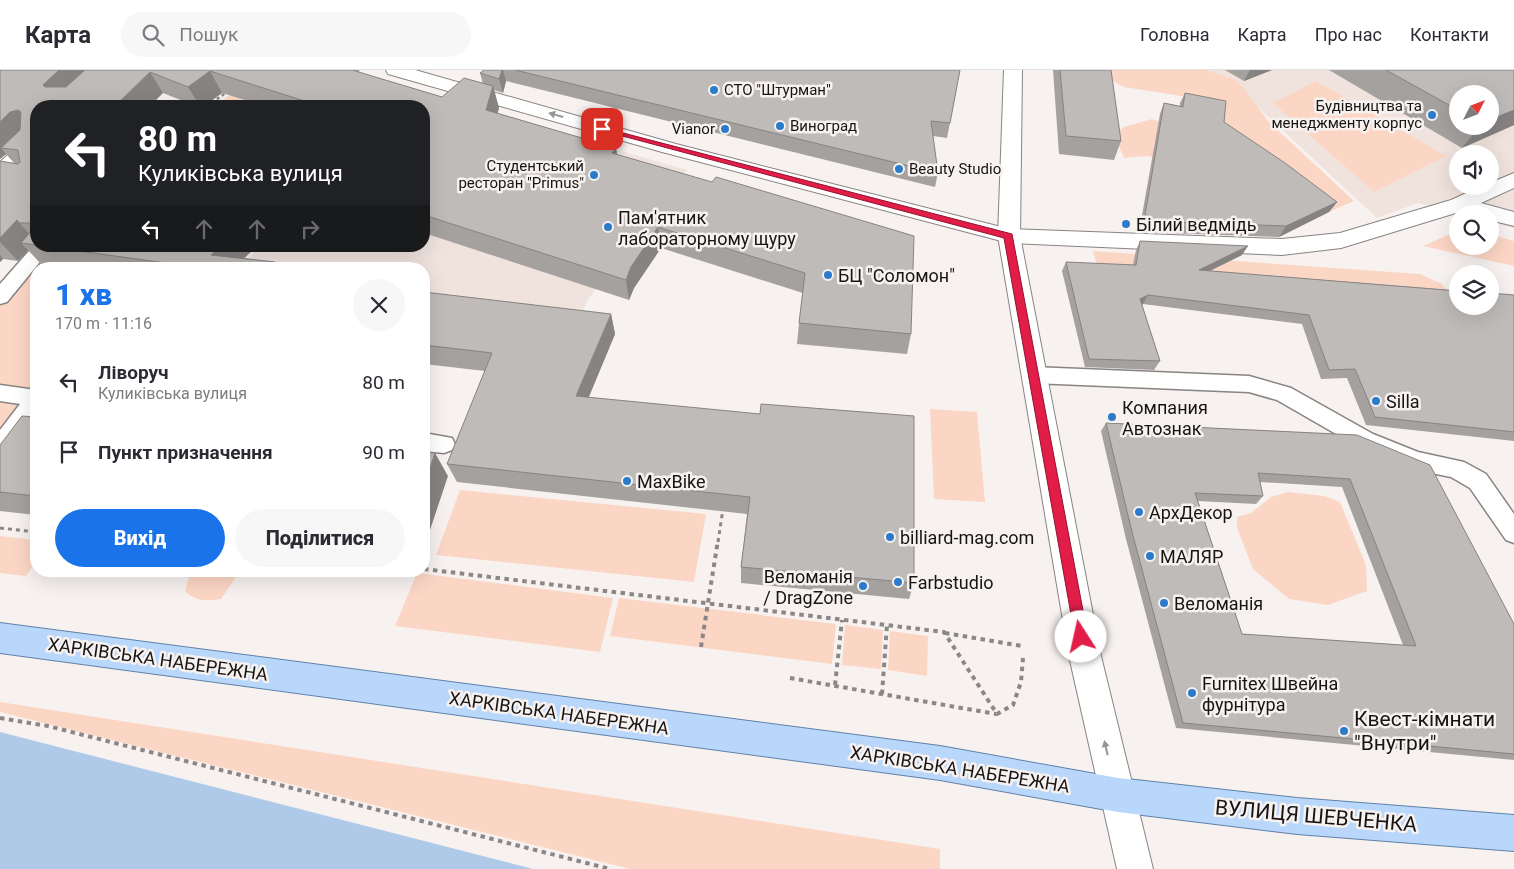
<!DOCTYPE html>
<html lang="uk">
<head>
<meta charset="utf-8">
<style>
	:root { --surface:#fff; --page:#f7f7f7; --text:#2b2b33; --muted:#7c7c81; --line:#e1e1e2; --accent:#1a73e8 }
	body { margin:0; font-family:Roboto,sans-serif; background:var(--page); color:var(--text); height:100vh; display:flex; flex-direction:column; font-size:19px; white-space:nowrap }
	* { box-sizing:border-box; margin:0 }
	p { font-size:16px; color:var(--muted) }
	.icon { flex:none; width:28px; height:28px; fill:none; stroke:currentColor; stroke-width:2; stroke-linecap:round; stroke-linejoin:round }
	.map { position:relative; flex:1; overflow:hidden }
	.sheet { position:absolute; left:30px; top:192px; width:400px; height:315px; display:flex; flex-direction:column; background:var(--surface); border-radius:20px; box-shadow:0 5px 20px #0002 }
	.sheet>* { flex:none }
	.top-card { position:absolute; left:30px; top:30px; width:400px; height:152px; border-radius:20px; box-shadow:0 5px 20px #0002; background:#202124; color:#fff; overflow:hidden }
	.needle { width:32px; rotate:48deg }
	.fabs { position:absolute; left:1449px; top:15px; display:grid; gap:10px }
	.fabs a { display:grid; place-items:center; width:50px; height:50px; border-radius:50%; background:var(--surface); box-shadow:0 5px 20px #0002; font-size:25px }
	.pin { position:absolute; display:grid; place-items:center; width:42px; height:42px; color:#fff; margin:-21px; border-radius:10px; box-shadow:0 2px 8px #0006 }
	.me { position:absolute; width:55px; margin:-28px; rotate:350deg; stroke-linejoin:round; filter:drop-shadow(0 0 4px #0008) }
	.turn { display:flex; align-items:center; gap:18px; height:105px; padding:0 25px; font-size:22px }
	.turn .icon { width:65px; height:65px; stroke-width:2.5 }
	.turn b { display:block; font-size:35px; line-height:42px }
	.lanes { display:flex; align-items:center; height:48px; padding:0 25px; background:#0003; justify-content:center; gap:25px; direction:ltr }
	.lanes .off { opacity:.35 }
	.round { display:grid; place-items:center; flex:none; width:52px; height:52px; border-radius:26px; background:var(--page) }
	.headline { display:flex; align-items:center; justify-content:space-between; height:85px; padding:0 25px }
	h1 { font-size:30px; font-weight:800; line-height:38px; color:var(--accent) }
	.button { display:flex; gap:10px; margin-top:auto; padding:10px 25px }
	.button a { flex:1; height:58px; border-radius:30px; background:var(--accent); color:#fff; font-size:20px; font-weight:800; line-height:58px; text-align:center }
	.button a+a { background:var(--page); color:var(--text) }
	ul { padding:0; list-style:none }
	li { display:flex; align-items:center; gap:15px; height:70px; padding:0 25px }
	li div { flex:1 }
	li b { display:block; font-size:19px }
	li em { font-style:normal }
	header { display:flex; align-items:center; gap:30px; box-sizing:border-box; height:70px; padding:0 25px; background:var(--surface); border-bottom:1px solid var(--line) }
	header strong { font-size:24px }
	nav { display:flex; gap:28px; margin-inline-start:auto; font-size:18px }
	.search { width:350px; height:45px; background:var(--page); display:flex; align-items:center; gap:12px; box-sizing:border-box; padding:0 18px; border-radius:28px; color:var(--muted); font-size:19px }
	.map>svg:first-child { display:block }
</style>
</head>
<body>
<header>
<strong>Карта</strong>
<div class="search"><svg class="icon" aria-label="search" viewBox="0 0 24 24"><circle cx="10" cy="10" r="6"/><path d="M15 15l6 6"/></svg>Пошук</div>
<nav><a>Головна</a><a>Карта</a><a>Про нас</a><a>Контакти</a></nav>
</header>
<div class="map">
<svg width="1514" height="799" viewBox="0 0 1514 799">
	<rect width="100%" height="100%" fill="#f7f2f0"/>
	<!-- built -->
	<path fill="#f0e3de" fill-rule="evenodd" d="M1114 0H1514V158L1490 152V144H1459L1418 133 1377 148 1232 13ZM1458 24H1490V56H1458ZM1458 84H1490V116H1458Z
		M414 21 687 100 589 228 554 297 424 276V199H241L259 176H424V36Z"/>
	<!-- green -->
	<path fill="#fcd6c5" d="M1104 0H1207L1233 9 1242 16 1268 51 1354 131 1329 142 1280 105 1222 66 1200 29 1124 17 1114 12Z
		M1316 11 1446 86 1374 122 1273 33Z
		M239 18 271 36H216Z
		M1152 49 1175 57 1166 90 1148 86 1124 88 1118 74 1116 63 1124 57Z
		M1457 161 1458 176H1490V164L1514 171V196L1423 176Z
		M50 176H86L85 199H36V319L0 315V234Z
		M1093 181 1420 204 1442 214 1452 230 1099 202Z
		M0 332 25 336 0 367Z
		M930 339 977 342 985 432 934 429Z
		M460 420 706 444 694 512 436 485Z
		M1288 422 1324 426 1340 432 1366 495 1367 521 1328 535 1289 529 1253 499 1237 458V447L1251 443 1271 427Z
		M0 466 36 470V491L26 506 0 503Z
		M191 501H240L221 529C205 531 197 532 185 521Z
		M417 503 613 528 600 582 395 556Z
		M619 528 836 554 832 594 610 566Z
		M845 555 883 560 881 599 842 595Z
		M890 561 928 566 927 606 888 600Z
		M0 632 940 779V799H630L4 643 0 641Z"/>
	<!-- water -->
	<path fill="#afcae9" d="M0 662 533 799H0Z"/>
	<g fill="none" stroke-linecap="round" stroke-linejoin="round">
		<defs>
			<path id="service" d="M36 173V176H53L7 232 0 234V214Z
				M1033 297 1249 306 1291 318 1373 364 1418 382 1464 392 1486 404 1514 444V473L1506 470 1470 418 1451 407 1416 400 1357 376 1277 330 1249 322 1033 313 1026 311 1023 305 1026 299Z
				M0 315 36 320V345L8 382 0 385V360L20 334 0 331Z
				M424 363 452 368 455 374 452 380 444 383 424 381Z"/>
			<path id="minor" d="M386 0H415L676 74 1009 159 1282 169 1340 163 1451 130 1482 116H1490V113L1514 103V118L1481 133 1514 142V156L1490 150V144L1459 142 1341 178 1282 185 1009 173 662 82 388 4Z
				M36 63V80L7 108 0 110V92L29 65Z"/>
			<path id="tertiary" d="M1004 0H1022L1020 166 1101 586 1153 799H1117L1069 586 998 166Z"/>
			<path id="primary" d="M0 553 940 676 1118 708 1297 728 1514 745V781L1297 764 1118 742 940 710 0 583Z"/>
		</defs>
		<!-- service casing -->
		<use href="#service" stroke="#888482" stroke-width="3"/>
		<!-- minor casing -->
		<use href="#minor" stroke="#888482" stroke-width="2"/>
		<!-- tertiary casing -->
		<use href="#tertiary" stroke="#888482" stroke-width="2"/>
		<!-- primary casing -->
		<use href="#primary" stroke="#6081a8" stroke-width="2"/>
		<!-- path-far2 -->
		<path stroke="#8b8786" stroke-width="2.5" stroke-dasharray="3 3" stroke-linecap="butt" d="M207 36 227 22"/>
		<!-- path-far1 -->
		<path stroke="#8b8786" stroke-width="3" stroke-dasharray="4 4" stroke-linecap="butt" d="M0 458 36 462
			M718 472 723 439"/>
		<!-- path -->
		<path stroke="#8b8786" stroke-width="4" stroke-dasharray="4.5 4.5" stroke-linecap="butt" d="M424 499 944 562 997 644 1013 635 1021 612 1023 588
			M945 563 1022 576
			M701 577 718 470
			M790 608 996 644
			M835 615 842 550
			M882 624 887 555
			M0 648 48 656 610 799"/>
		<!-- service -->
		<use href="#service" fill="#fff" fill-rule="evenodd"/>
		<!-- minor -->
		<use href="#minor" fill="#fff" fill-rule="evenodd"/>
		<!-- tertiary -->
		<use href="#tertiary" fill="#fff" fill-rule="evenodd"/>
		<!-- primary -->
		<use href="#primary" fill="#b8d7fa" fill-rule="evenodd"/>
	</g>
	<!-- wall -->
	<path fill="#a4a19f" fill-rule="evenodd" d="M0 0H360L358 2 442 27 483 14 480 3 484 0H960L947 68 933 66 938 103 935 117 506 11 503 23 494 20 499 38 497 43 616 78 617 85 911 264 907 284 797 274 799 253 803 223 661 178 634 218 629 230 424 163V36H265L222 23 204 36H196L163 23 36 36V176H257L244 188 275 192 280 199H74L41 194 28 180 18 191 3 189 0 192V91L14 93 6 84 0 89Z
		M1053 0H1111L1121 71 1114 90 1059 84Z
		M1225 0H1272L1244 11Z
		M1329 0H1514V55L1462 78ZM1458 24 1490 56H1458Z
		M1185 23 1224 52 1337 132 1329 142 1279 167 1139 162 1160 44 1164 33 1180 36V33Z
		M1140 171 1242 185 1210 201 1514 225V371L1366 355 1347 308 1321 309 1302 254 1143 234 1142 235 1160 291 1154 300 1085 297 1062 201 1066 192 1133 195 1136 180Z
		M424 222 611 244 615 264 589 327 914 513 909 529 741 513V497L747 444 457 412 447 394 485 301 424 294Z
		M36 347V445L0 441V375Z
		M1106 353 1357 365 1514 554V690L1176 658 1126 469 1101 361ZM1260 412 1342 417 1403 575 1242 564 1198 431 1256 434 1263 426Z"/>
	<!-- shaded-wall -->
	<path fill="#868382" d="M59 0H97L59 36 43 15Z
		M502 0H503L506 11 503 23 499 9Z
		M1250 0H1272L1244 11Z
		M210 1 222 23 204 36H200L188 17Z
		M150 2 163 23 150 36H115Z
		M493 16 499 38 493 61 486 40Z
		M18 40 35 61 1 78 6 84 0 89V52L10 42Z
		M1514 40V55L1462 78 1480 56H1490V50Z
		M616 78 619 99 612 83Z
		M1337 132 1329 142 1279 167 1286 156Z
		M17 150 36 172 21 173 28 180 18 191 0 172V168Z
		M658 157 661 178 634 218 629 230 626 210 631 197Z
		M221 176H257L233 199 211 185Z
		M1248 176 1242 185 1193 209 1199 200Z
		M0 185 3 189 0 192Z
		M275 192 280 199H270Z
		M1148 225 1143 234 1135 238 1140 229Z
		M611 244 615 264 581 345 576 326Z
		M435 383 448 406 424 478V416Z"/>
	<!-- building -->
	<path fill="#bfbbb9" stroke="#868382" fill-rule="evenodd" d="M0 0H59L43 15 45 17H66L85 0H352L442 27 464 8 493 16 486 40 616 78 612 83 712 112 716 107 914 166 911 264 799 253 805 203 658 157 631 197 626 210 424 145V36H320L210 1 188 17 150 2 115 36H36V175L21 173 36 155 34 153H19L17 150 0 168V91L18 94 20 92 18 80 1 78 20 60 21 42 18 40 10 42 0 52Z
		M484 0H502L499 9 480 3Z
		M515 0H960L950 53 931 51 938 103Z
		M1060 0H1111L1121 71 1066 66Z
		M1386 0H1514V40L1490 50V24H1458V40Z
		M1185 23 1226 31 1224 52 1285 93 1337 132 1286 156 1144 151 1164 33 1183 37Z
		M1140 171 1248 176 1199 200 1458 221V236H1490V223L1514 225V362L1375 347 1355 299 1329 300 1309 245 1148 225 1140 229 1160 291 1089 289 1066 192 1136 195Z
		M43 176H221L211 185 275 192 270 199H169L173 194Z
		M424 222 611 244 576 326 760 344 761 334 914 346V513L741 497 750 427 447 394 492 283 424 275Z
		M22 346 36 347V426L0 422V375Z
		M1106 353 1357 365 1430 395 1514 554V684L1183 653 1132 462ZM1258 403 1350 409 1416 576 1242 564 1195 423 1263 426Z
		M424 382 435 383 424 416Z"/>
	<!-- one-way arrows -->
	<defs><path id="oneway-solid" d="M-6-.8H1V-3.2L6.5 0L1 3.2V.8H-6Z" transform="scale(1.25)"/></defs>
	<g fill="#969595">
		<use href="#oneway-solid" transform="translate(556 45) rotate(-164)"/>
		<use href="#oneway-solid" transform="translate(1106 678) rotate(-103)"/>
	</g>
	<!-- route -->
	<path fill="#e11d48" stroke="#92132f" d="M600 57 1012 164 1088 567 1086 571 1081 573 1077 571 1075 567 1004 168 600 60Z"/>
	<!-- markers -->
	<g fill="#2b7bca" stroke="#f7f2f0" stroke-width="2">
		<circle cx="714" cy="20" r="5"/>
		<circle cx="1432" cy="45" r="5"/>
		<circle cx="780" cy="56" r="5"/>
		<circle cx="725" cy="59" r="5"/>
		<circle cx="899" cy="99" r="5"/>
		<circle cx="594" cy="105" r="5"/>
		<circle cx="1126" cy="154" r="5"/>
		<circle cx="608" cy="157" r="5"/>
		<circle cx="828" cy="205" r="5"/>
		<circle cx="1376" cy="331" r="5"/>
		<circle cx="1112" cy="347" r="5"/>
		<circle cx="627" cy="411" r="5"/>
		<circle cx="1139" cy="442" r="5"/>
		<circle cx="890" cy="467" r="5"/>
		<circle cx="1150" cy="486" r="5"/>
		<circle cx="898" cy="512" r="5"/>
		<circle cx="863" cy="516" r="5"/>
		<circle cx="1164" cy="533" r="5"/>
		<circle cx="1192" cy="623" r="5"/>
		<circle cx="1344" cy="661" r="5"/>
	</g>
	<g text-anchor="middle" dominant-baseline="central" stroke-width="5" stroke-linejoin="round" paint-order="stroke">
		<!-- far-poi labels -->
		<g font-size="15" fill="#161414" stroke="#f7f2f0" text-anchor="start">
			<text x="724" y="20">СТО "Штурман"</text>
			<text x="1422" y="36" text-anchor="end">Будівництва та<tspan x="1422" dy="17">менеджменту корпус</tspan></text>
			<text x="790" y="56">Виноград</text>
			<text x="715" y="59" text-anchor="end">Vianor</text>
			<text x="584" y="96" text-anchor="end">Студентський<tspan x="584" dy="17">ресторан "Primus"</tspan></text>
			<text x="909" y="99">Beauty Studio</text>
		</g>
		<!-- poi labels -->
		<g font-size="18" fill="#161414" stroke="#f7f2f0" text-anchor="start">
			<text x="618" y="147">Пам'ятник<tspan x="618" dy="21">лабораторному щуру</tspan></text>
			<text x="1136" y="154">Білий ведмідь</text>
			<text x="838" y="205">БЦ "Соломон"</text>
			<text x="1386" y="331">Silla</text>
			<text x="1122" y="337">Компания<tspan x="1122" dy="21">Автознак</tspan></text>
			<text x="637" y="411">MaxBike</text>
			<text x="1149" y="442">АрхДекор</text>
			<text x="900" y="467">billiard-mag.com</text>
			<text x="1160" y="486">МАЛЯР</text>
			<text x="853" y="506" text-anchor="end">Веломанія<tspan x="853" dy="21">/ DragZone</tspan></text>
			<text x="908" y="512">Farbstudio</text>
			<text x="1174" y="533">Веломанія</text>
			<text x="1202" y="613">Furnitex Швейна<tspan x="1202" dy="21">фурнітура</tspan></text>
		</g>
		<!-- street labels -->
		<g font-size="18" fill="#161414" stroke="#f7f2f0">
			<text transform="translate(158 589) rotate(8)">ХАРКІВСЬКА НАБЕРЕЖНА</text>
			<text transform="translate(559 643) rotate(8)">ХАРКІВСЬКА НАБЕРЕЖНА</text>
			<text transform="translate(960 699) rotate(9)">ХАРКІВСЬКА НАБЕРЕЖНА</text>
		</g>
		<!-- near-poi labels -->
		<g font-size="21" fill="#161414" stroke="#f7f2f0" text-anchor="start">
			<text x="1354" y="649">Квест-кімнати<tspan x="1354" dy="24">"Внутри"</tspan></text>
		</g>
		<!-- near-street labels -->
		<g font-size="21" fill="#161414" stroke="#f7f2f0">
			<text transform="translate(1316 746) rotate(5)">ВУЛИЦЯ ШЕВЧЕНКА</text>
		</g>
	</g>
</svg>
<div class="fabs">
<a><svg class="needle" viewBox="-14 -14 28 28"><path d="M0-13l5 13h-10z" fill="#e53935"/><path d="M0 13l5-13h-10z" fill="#7c7c81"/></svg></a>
<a><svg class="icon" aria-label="sound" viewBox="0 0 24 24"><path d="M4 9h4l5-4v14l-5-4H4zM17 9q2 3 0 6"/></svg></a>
<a><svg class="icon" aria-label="search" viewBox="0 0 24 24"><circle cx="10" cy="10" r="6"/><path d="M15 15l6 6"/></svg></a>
<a><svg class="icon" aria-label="layers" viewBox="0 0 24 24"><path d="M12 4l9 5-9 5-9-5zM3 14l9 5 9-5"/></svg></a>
</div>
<div class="pin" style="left:602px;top:59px;background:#d93025"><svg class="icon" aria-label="arrive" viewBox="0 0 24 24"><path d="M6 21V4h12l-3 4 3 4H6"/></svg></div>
<svg class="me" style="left:1081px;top:567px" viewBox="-20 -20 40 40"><circle r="19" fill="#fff"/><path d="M0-13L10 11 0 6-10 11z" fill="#e11d48"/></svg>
<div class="top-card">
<div class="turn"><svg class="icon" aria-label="left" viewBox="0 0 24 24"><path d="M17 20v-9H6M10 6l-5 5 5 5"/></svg><div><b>80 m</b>Куликівська вулиця</div></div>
<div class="lanes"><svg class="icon" aria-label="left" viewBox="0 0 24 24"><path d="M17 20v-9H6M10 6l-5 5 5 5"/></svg><svg class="icon off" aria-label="ahead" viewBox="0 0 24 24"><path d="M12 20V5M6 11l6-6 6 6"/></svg><svg class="icon off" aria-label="ahead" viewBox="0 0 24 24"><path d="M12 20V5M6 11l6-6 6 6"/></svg><svg class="icon off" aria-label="right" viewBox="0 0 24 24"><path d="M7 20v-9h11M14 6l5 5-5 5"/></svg></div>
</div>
<section class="sheet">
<div class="headline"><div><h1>1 хв</h1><p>170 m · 11:16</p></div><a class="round"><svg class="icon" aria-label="close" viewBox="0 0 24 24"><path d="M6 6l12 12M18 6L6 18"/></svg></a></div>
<ul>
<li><svg class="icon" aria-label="left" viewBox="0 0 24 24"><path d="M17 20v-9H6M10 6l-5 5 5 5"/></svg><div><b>Ліворуч</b><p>Куликівська вулиця</p></div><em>80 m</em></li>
<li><svg class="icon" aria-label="arrive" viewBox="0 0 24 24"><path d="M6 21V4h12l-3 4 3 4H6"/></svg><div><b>Пункт призначення</b></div><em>90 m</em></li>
</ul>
<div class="button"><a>Вихід</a><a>Поділитися</a></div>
</section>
</div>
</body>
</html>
